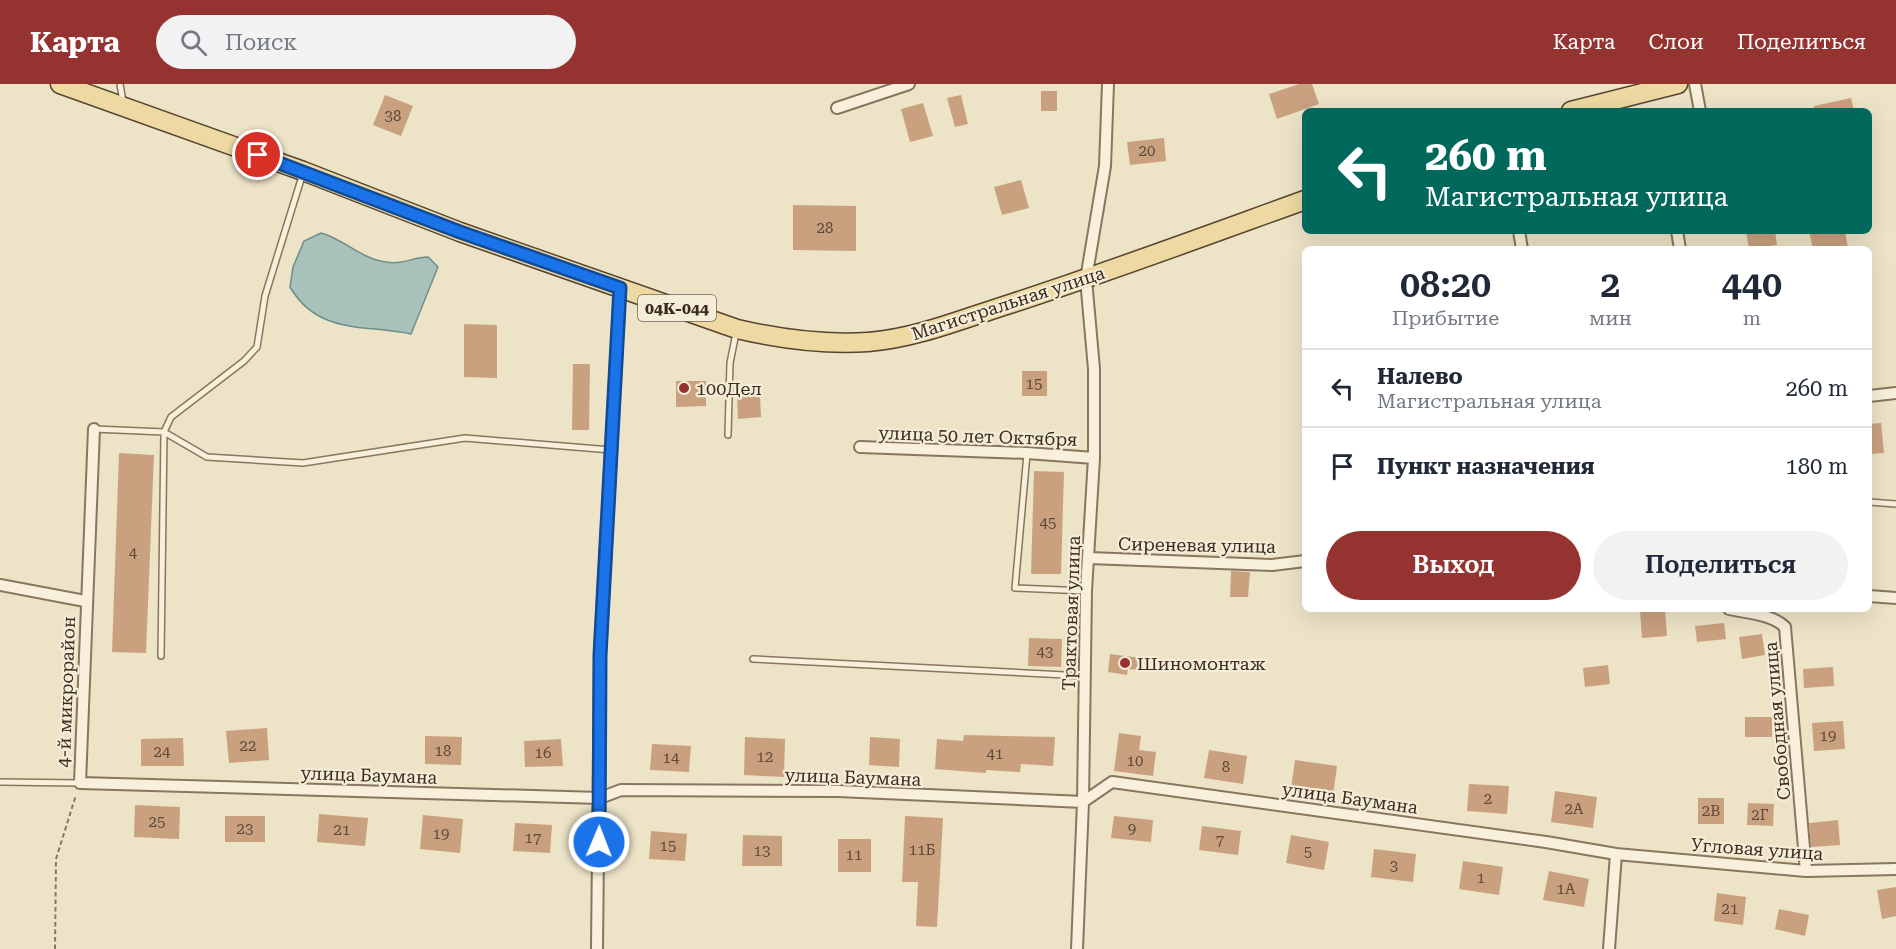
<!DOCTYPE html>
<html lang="ru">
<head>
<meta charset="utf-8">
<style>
	:root { --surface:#fff; --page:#f2f2f3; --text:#1f2937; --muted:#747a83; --line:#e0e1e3; --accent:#953330 }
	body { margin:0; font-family:"Roboto Serif",serif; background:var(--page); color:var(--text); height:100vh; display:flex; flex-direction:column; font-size:22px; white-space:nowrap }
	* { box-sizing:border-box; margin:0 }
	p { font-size:20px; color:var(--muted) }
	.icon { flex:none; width:33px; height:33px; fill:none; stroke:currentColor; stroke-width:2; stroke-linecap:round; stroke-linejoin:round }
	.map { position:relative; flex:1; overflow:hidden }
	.side { position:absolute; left:1302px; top:162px; width:570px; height:366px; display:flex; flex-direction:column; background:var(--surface); border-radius:9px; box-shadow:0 6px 24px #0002 }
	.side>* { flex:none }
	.hud { position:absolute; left:1302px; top:24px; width:570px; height:126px; border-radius:9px; box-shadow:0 6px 24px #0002; background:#00695c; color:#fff; overflow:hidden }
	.pin { position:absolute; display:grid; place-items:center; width:51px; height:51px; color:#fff; margin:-26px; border:3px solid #fff; border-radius:50%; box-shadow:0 2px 6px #0007 }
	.me { position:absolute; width:66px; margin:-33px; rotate:1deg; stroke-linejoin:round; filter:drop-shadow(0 0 4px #0008) }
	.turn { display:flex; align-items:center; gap:21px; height:126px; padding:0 24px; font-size:27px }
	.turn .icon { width:78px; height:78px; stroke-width:2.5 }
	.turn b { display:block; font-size:42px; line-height:51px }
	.eta { display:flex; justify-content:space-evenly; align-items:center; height:102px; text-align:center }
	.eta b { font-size:36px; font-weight:600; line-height:42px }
	.primary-button { display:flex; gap:12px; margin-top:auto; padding:12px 24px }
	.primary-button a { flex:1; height:69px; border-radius:36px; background:var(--accent); color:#fff; font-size:24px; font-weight:600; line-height:69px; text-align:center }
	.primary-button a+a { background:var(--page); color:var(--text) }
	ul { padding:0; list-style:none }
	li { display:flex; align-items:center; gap:18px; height:78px; padding:0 24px; border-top:2px solid var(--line) }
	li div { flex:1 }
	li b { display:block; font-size:22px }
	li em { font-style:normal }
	header { display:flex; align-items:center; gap:36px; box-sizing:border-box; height:84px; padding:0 30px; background:var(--accent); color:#fff }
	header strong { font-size:28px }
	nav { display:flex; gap:33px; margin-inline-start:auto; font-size:21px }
	.search { width:420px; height:54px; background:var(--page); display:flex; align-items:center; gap:15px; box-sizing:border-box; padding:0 21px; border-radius:33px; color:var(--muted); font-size:22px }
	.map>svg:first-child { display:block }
</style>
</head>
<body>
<header>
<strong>Карта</strong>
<div class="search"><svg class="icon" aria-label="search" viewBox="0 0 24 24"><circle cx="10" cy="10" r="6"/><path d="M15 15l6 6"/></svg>Поиск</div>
<nav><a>Карта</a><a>Слои</a><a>Поделиться</a></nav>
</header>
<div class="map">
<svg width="1896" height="865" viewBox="0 0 1896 865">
	<rect width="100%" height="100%" fill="#ede3c7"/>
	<!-- water -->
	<path fill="#a8c1bb" stroke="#6f8f89" stroke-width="1.5" d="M321 149C344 155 361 175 386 178 405 181 412 173 428 173L438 183 411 250C364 240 318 251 290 203L293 183 304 157Z"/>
	<!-- building -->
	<path fill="#c9a17f" d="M1299 0H1312L1319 20 1277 35 1269 10Z
		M1041 7H1057V27H1041Z
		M385 11 413 22 401 52 373 41Z
		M961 11 968 40 955 43 947 14Z
		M1851 14 1854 27H1814V22Z
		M923 19 933 52 910 58 901 25Z
		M1164 54 1166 77 1130 81 1127 58Z
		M1021 96 1029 124 1002 131 994 103Z
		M793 121 856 122V167L793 166Z
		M1746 147H1775L1777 161 1749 165Z
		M1809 147H1845L1848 165H1813Z
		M464 240 497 241V294L464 293Z
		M573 280H590L589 346H572Z
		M1022 287H1047V312H1022Z
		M676 297H706V322L676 323Z
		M760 311 761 333 738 335 737 312Z
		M1881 339 1884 369 1869 370V340Z
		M119 369 154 371 146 569 112 568Z
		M1034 387 1064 388 1061 490H1031Z
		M1231 487 1250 488 1248 513H1230Z
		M1665 525 1667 552 1642 554 1640 527Z
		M1724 539 1726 555 1697 558 1695 542Z
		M1762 550 1765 571 1742 575 1739 553Z
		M1029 554 1062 555 1061 583 1028 582Z
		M1110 570 1141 574 1139 586 1128 585 1127 591 1108 588Z
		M1608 581 1610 600 1585 603 1583 584Z
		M1833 583 1834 602 1804 604 1803 585Z
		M1745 633H1772V653H1745Z
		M1843 637 1845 665 1814 667 1812 639Z
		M267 644 269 676 229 679 226 647Z
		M1119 649 1141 652 1139 666 1156 668 1153 692 1114 687Z
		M964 651 1055 653 1053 682 1021 680 1020 688 986 686V689L935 685 937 655 963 657Z
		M425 652 462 653 461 681 425 680Z
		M745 653 785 655 784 693 744 691Z
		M870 653 900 655 899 683 869 681Z
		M183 654 184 682H141V655Z
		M561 655 563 682 525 683 524 657Z
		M652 660 691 662 689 688 650 686Z
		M1209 666 1247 672 1243 700 1204 694Z
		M1295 676 1337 682 1333 711 1291 705Z
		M1469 700 1509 702 1507 730 1467 727Z
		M1555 707 1597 713 1593 744 1551 738Z
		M1698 714H1724V740H1698Z
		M1748 719 1774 720 1773 742 1747 741Z
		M135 721 180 723 179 755 134 753Z
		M319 730 368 734 365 762 317 758Z
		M423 731 463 735 460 769 420 765Z
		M225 732H265V758H225Z
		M905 732 943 734 937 843 916 842 918 798H902Z
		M1114 732 1153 736 1151 758 1111 754Z
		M1838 736 1840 761 1811 763 1809 739Z
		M515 739 552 741 550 769 513 767Z
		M1202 742 1241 747 1238 771 1199 766Z
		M651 747 687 750 685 777 649 775Z
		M743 751 782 752V782H742Z
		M1291 751 1329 758 1324 786 1286 779Z
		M838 755H871V788H838Z
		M1374 765 1416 770 1413 798 1371 793Z
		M1463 777 1503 783 1499 811 1459 805Z
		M1549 787 1589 795 1584 823 1543 816Z
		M1896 803V832L1882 835 1877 806Z
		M1717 809 1746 813 1743 841 1714 837Z
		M1779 825 1809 831 1805 852 1775 845Z"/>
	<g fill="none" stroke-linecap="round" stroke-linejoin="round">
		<defs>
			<path id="lane" d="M120 0 123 18
				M94 345 164 348 207 373 303 379 465 354 611 366
				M728 351 730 279 736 249
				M1027 370 1015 504 1086 507
				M1869 418 1896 420
				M161 572 164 348 171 333 244 277 257 263 265 212 303 89
				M753 575 1085 592
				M0 698 80 699"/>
			<path id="street" d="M1695 0 1700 27
				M837 24 909 0
				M1519 147 1522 165
				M1677 147 1680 165
				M1869 312 1896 309
				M94 345 80 699 600 714 621 706 838 707 1083 718 1112 698 1546 758 1616 770 1806 787 1896 785
				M860 363 1027 369 1094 374
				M1089 474 1272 481 1305 477
				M0 501 85 517
				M1869 512 1896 514
				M1729 525C1747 529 1772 530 1785 543L1806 787
				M597 865 600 571 620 204
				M1077 865 1083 718 1086 507 1094 374V285L1086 195 1105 82 1108 0
				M1609 865 1616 770"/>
			<path id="primary" d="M60 0 303 87 460 148 737 245C780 255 824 261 868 258 918 254 965 234 1013 219 1111 187 1208 151 1305 116
				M1571 27 1678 0"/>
		</defs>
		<!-- lane casing -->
		<use href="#lane" stroke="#88765d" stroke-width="8"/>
		<!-- street casing -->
		<use href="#street" stroke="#88765d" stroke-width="14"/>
		<!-- primary casing -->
		<use href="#primary" stroke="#564431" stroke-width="21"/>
		<!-- path -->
		<path stroke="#88765d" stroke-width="2" stroke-dasharray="4.5 3" stroke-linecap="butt" d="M55 865 56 775 76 711"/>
		<!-- lane -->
		<use href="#lane" stroke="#f8f0db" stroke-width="5"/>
		<!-- street -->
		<use href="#street" stroke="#f8f0db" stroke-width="10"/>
		<!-- primary -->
		<use href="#primary" stroke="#eed9a2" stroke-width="18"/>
	</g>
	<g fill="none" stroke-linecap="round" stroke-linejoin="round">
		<defs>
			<path id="route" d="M258 71 460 148 620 204 600 571 599 758"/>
		</defs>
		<!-- route casing -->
		<use href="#route" stroke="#114b97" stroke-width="15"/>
		<!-- route -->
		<use href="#route" stroke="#1a73e8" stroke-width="10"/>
	</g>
	<!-- markers -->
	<g fill="#953330" stroke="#f5edd7" stroke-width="2">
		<circle cx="684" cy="304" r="6"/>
		<circle cx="1125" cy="579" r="6"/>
	</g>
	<g text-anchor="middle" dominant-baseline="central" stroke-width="4.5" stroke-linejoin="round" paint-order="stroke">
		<!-- number labels -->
		<g font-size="15" fill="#5d4a38">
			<text x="393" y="32">38</text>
			<text x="1147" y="67">20</text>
			<text x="825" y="144">28</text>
			<text x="1034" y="300">15</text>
			<text x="1048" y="439">45</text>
			<text x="133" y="469">4</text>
			<text x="1045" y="568">43</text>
			<text x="1828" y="652">19</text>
			<text x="248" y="662">22</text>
			<text x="443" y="667">18</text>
			<text x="162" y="668">24</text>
			<text x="543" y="669">16</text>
			<text x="995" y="670">41</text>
			<text x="765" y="673">12</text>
			<text x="671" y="674">14</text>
			<text x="1135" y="677">10</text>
			<text x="1226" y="683">8</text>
			<text x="1488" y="715">2</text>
			<text x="1574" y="725">2А</text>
			<text x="1711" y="727">2В</text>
			<text x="1760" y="731">2Г</text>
			<text x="157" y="738">25</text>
			<text x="245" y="745">23</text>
			<text x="1132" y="745">9</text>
			<text x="342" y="746">21</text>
			<text x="441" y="750">19</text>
			<text x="533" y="754">17</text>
			<text x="1220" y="756">7</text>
			<text x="668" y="762">15</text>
			<text x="922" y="766">11Б</text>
			<text x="762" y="767">13</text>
			<text x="1308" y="768">5</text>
			<text x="854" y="771">11</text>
			<text x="1394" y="782">3</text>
			<text x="1481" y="794">1</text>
			<text x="1566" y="805">1А</text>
			<text x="1730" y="825">21</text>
		</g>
		<!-- shield labels -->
		<rect fill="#f5edd7" stroke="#716757" stroke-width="1.5" x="638" y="211" width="78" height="26" rx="4.5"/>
		<g font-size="16" font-weight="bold" fill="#392d20">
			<text x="677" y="224">04К-044</text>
		</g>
		<!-- street labels -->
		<g font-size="18" fill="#392d20" stroke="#f5edd7">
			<text transform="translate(1008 219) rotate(-18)">Магистральная улица</text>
			<text transform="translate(978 352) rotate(2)">улица 50 лет Октября</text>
			<text transform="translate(1197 461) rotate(1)">Сиреневая улица</text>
			<text transform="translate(1071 529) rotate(-88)">Трактовая улица</text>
			<text transform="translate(66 608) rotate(-88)">4-й микрорайон</text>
			<text transform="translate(1777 637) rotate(-95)">Свободная улица</text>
			<text transform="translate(369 691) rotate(2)">улица Баумана</text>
			<text transform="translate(853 693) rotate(2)">улица Баумана</text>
			<text transform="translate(1350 714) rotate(8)">улица Баумана</text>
			<text transform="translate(1757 765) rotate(4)">Угловая улица</text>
		</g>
		<!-- poi labels -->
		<g font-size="18" fill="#392d20" stroke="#f5edd7" text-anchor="start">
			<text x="696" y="304">100Дел</text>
			<text x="1137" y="579">Шиномонтаж</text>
		</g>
	</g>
</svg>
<div class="pin" style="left:258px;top:71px;background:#d93025"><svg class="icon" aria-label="arrive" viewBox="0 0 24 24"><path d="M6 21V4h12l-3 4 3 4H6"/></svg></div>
<svg class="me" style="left:599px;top:758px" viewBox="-20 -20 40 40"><circle r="17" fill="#1a73e8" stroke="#fff" stroke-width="3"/><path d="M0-11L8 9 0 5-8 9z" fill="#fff"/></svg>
<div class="hud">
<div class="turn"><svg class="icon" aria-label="left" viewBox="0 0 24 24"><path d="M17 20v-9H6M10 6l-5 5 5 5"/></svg><div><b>260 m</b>Магистральная улица</div></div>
</div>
<section class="side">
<div class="eta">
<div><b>08:20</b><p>Прибытие</p></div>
<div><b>2</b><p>мин</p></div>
<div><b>440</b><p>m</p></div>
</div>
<ul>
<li><svg class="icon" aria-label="left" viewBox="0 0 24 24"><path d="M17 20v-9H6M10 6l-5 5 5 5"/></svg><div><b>Налево</b><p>Магистральная улица</p></div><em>260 m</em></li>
<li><svg class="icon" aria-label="arrive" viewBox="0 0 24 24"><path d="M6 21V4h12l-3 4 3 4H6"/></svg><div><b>Пункт назначения</b></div><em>180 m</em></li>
</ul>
<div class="primary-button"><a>Выход</a><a>Поделиться</a></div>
</section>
</div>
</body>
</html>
